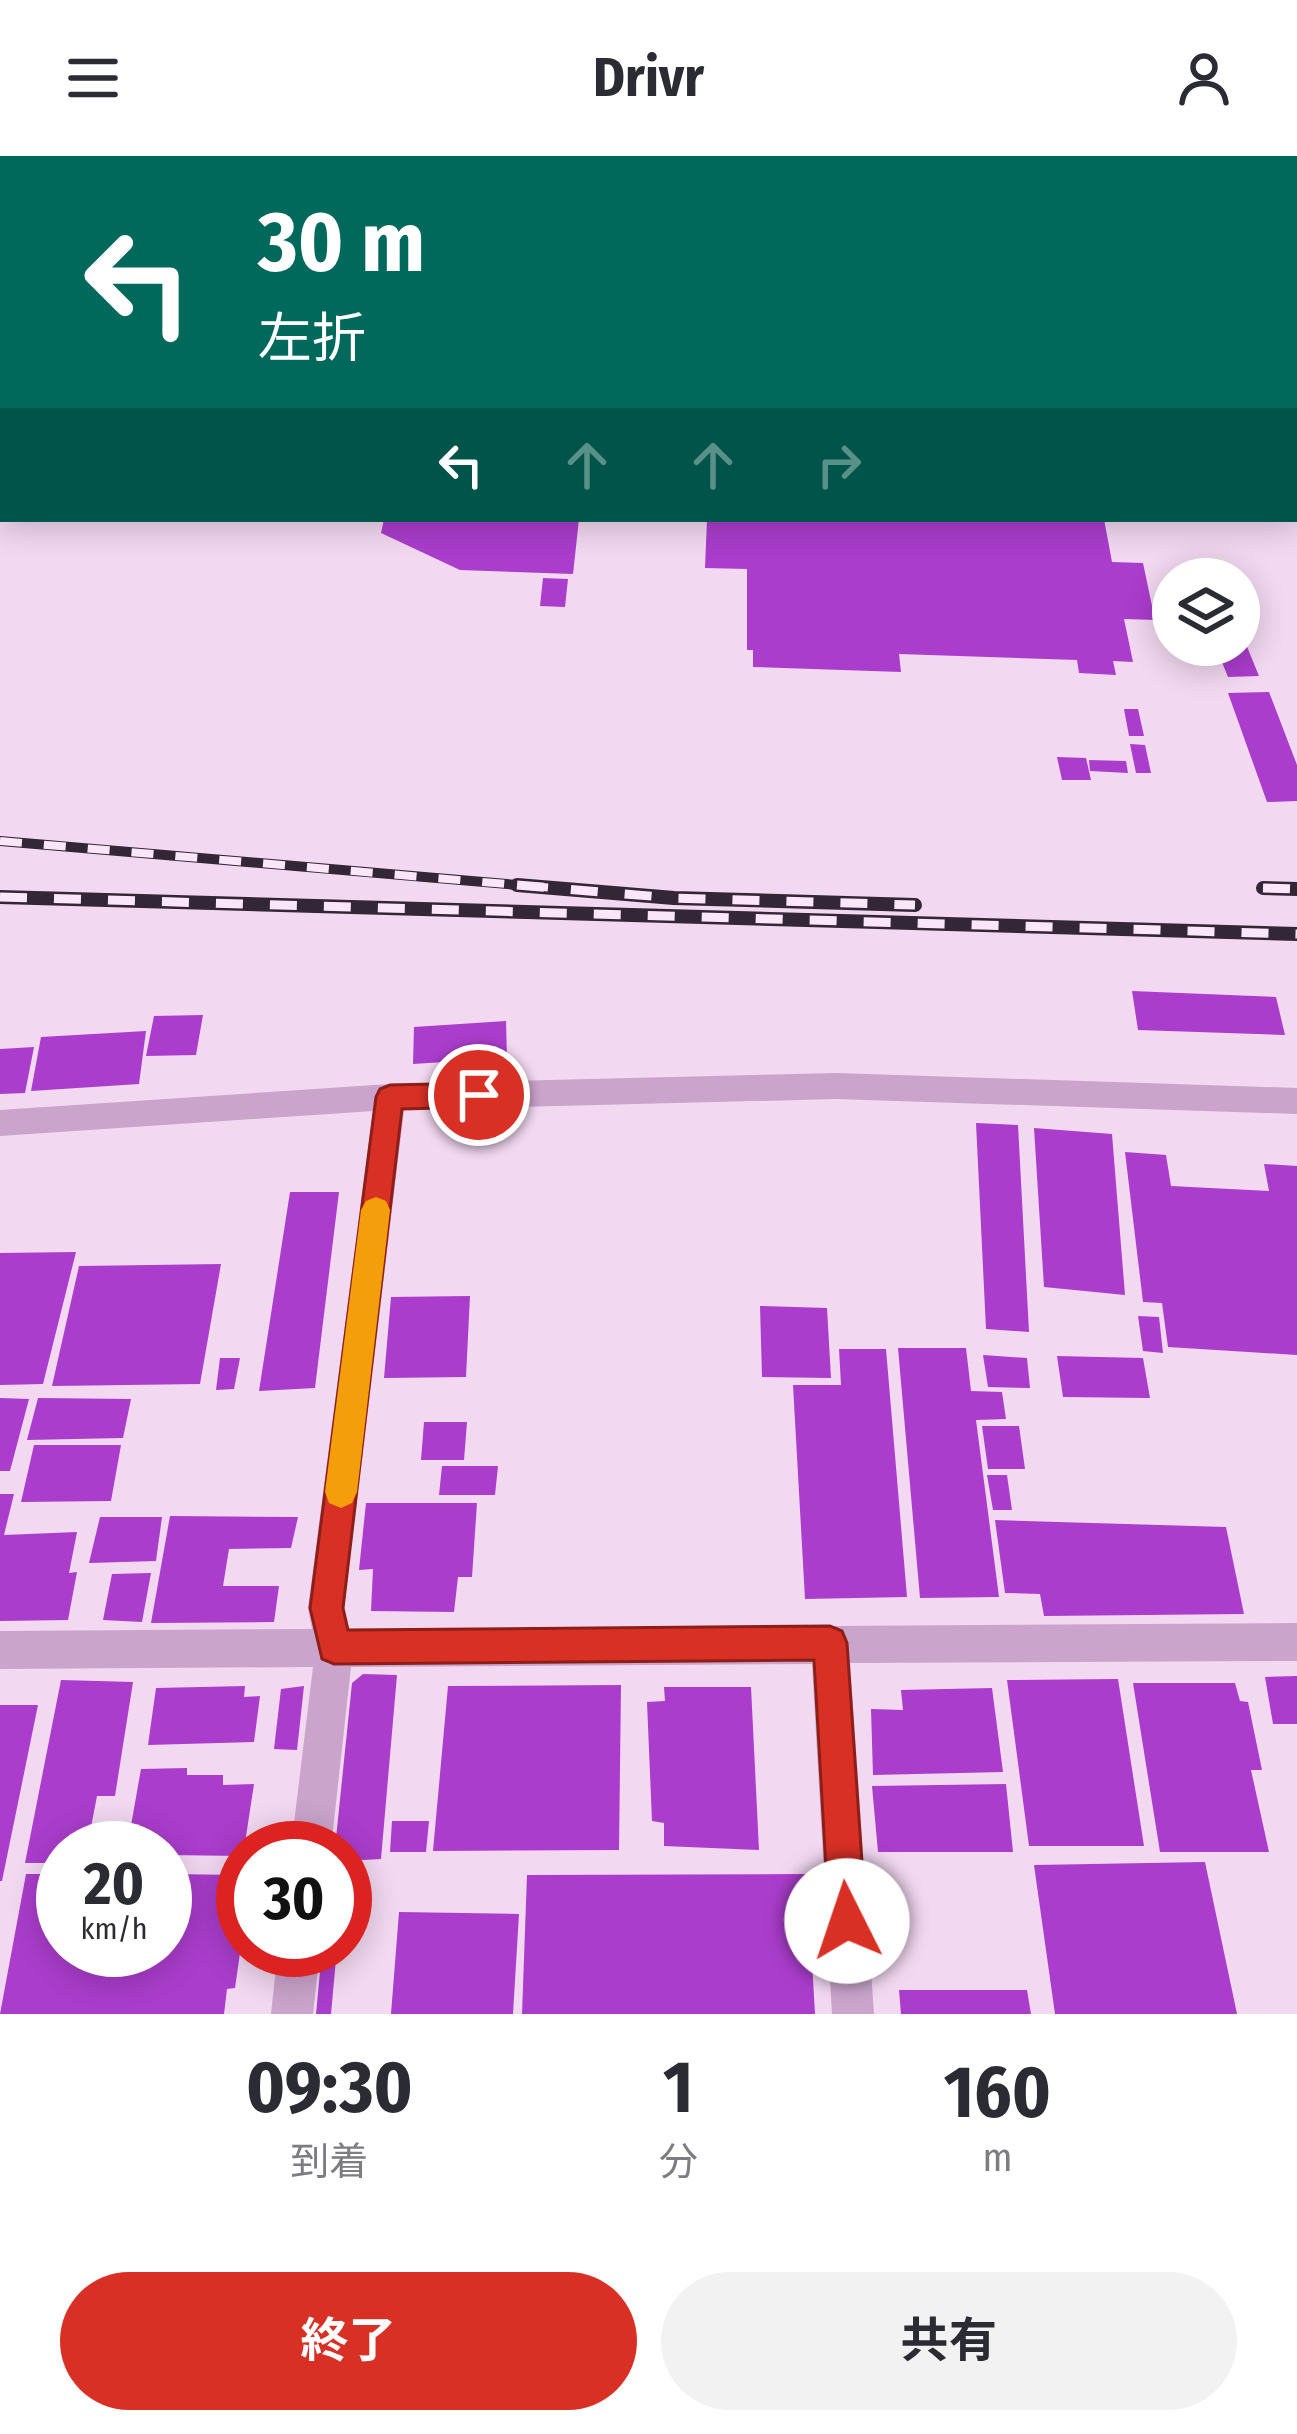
<!DOCTYPE html>
<html lang="ja">
<head>
<meta charset="utf-8">
<style>
	:root { --surface:#fff; --page:#f2f2f3; --text:#2b2b33; --muted:#7c7c81; --accent:#d93025 }
	body { margin:0; font-family:"Fira Sans Condensed","Noto Sans JP",sans-serif; background:var(--page); color:var(--text); height:100vh; display:flex; flex-direction:column; font-size:45px; white-space:nowrap }
	* { box-sizing:border-box; margin:0 }
	p { font-size:39px; color:var(--muted) }
	.icon { flex:none; width:66px; height:66px; fill:none; stroke:currentColor; stroke-width:2; stroke-linecap:round; stroke-linejoin:round }
	.map { position:relative; height:1858px; overflow:hidden }
	.panel { display:flex; flex-direction:column; background:var(--surface); flex:1 }
	.panel>* { flex:none }
	.top-card { position:absolute; left:0px; top:0px; width:1299px; height:366px; box-shadow:0 6px 30px #0003; background:#00695c; color:#fff; overflow:hidden }
	.controls { position:absolute; left:1152px; top:402px; display:grid; gap:24px }
	.controls a { display:grid; place-items:center; width:108px; height:108px; border-radius:50%; background:var(--surface); box-shadow:0 6px 30px #0003; font-size:60px }
	.speed { position:absolute; left:36px; top:1665px; display:flex; gap:24px; font-size:60px; font-weight:700; text-align:center }
	.speed>* { display:grid; place-content:center; width:156px; height:156px; border-radius:50%; background:var(--surface); box-shadow:0 6px 30px #0003; line-height:1 }
	.speed small { font-size:30px; font-weight:400 }
	.speed .limit { border:18px solid #d22; background:#fff; color:#111 }
	.pin { position:absolute; display:grid; place-items:center; width:102px; height:102px; color:#fff; margin:-51px; border:6px solid #fff; border-radius:50%; box-shadow:0 3px 12px #0007 }
	.me { position:absolute; width:132px; margin:-66px; rotate:356deg; stroke-linejoin:round; filter:drop-shadow(0 0 9px #0008) }
	.turn { display:flex; align-items:center; gap:42px; height:252px; padding:0 60px; font-size:54px }
	.turn .icon { width:156px; height:156px; stroke-width:2.5 }
	.turn b { display:block; font-size:84px; line-height:102px }
	.lanes { display:flex; align-items:center; height:114px; padding:0 60px; background:#0003; justify-content:center; gap:60px; direction:ltr }
	.lanes .off { opacity:.35 }
	.eta { display:flex; justify-content:space-evenly; align-items:center; height:204px; text-align:center }
	.eta b { font-size:72px; font-weight:700; line-height:84px }
	.action { display:flex; gap:24px; margin-top:auto; padding:24px 60px }
	.action a { flex:1; height:138px; border-radius:72px; background:var(--accent); color:#fff; font-size:48px; font-weight:700; line-height:138px; text-align:center }
	.action a+a { background:var(--page); color:var(--text) }
	header { display:flex; justify-content:space-between; align-items:center; height:156px; padding:0 60px; background:var(--surface); font-size:54px; font-weight:700 }
	.map>svg:first-child { display:block }
</style>
</head>
<body>
<header><svg class="icon" aria-label="menu" viewBox="0 0 24 24"><path d="M4 6h16M4 12h16M4 18h16"/></svg>Drivr<svg class="icon" aria-label="person" viewBox="0 0 24 24"><circle cx="12" cy="8" r="4"/><path d="M4 21q1-7 8-7t8 7"/></svg></header>
<div class="map">
<svg width="1297" height="1858" viewBox="0 0 1297 1858">
	<rect width="100%" height="100%" fill="#f2d8f1"/>
	<g fill="none" stroke-linecap="round" stroke-linejoin="round">
		<!-- stream -->
		<path fill="#90b176" fill-rule="evenodd" d="M1296 350 1297 351V359L1296 358Z"/>
	</g>
	<!-- building -->
	<path fill="#aa3dcc" d="M384 363H579L573 418 460 414 381 377Z
		M707 363H1104L1112 406 1143 407 1155 464 1124 463 1133 506 1113 505 1116 519 1079 517 1077 504 899 498 901 516 753 511V494H747V413L705 412Z
		M543 422 568 423 565 451 540 450Z
		M1239 471 1259 520 1228 521 1215 489H1239Z
		M1269 536 1297 609V645L1267 646 1228 537Z
		M1124 553H1138L1144 580H1129Z
		M1130 588 1145 589 1151 617H1136Z
		M1057 601 1086 602 1091 624H1062Z
		M1089 604 1126 605 1128 617 1090 615Z
		M1132 835 1276 841 1285 879 1138 874Z
		M203 859 196 899 146 900 154 860Z
		M506 865 507 902 413 908 414 871Z
		M146 875 139 928 31 935 41 881Z
		M34 891 25 937 0 938V893Z
		M976 967 1018 969 1029 1176 986 1173Z
		M1034 972 1112 978 1125 1139 1044 1131Z
		M1125 996 1166 999 1171 1030 1269 1035 1264 1008 1297 1010V1199L1168 1191 1162 1147 1143 1146Z
		M290 1036H339L315 1232 259 1235Z
		M76 1096 43 1228 0 1229V1097Z
		M221 1108 200 1228 52 1230 79 1110Z
		M470 1140 466 1221 384 1222 391 1141Z
		M760 1150 827 1152 831 1222 762 1221Z
		M1138 1160 1159 1161 1163 1197 1143 1195Z
		M898 1192H966L971 1235 1002 1236 1006 1263 976 1264 999 1441 920 1442Z
		M839 1193H886L907 1441 805 1443 793 1229H841Z
		M983 1199 1027 1202 1030 1232 988 1231Z
		M1057 1200 1143 1202 1150 1242 1063 1241Z
		M220 1202H240L234 1233 216 1234Z
		M0 1242 29 1243 10 1315H0Z
		M38 1242 131 1243 123 1282 27 1284Z
		M424 1266H467L464 1304H421Z
		M982 1270H1019L1025 1313H988Z
		M34 1289H121L111 1345 21 1346Z
		M442 1310H498L495 1339H439Z
		M987 1319H1007L1012 1354H993Z
		M0 1338H14L4 1379 77 1376 69 1417 77 1416 68 1464 0 1465Z
		M366 1347H477L472 1421H458L454 1456 371 1455 373 1413 359 1414Z
		M170 1360 298 1361 291 1392 229 1393 223 1430H279L274 1466 151 1467Z
		M100 1361H162L156 1405 89 1407Z
		M995 1364 1226 1371 1244 1458 1044 1460 1040 1438 1005 1437Z
		M151 1417 142 1466 103 1464 112 1418Z
		M363 1518 397 1519 381 1703 346 1705 348 1693 335 1692 352 1527Z
		M1297 1520V1568H1273L1265 1521Z
		M1118 1523 1144 1690H1029L1007 1524Z
		M61 1524 133 1526 115 1640H97L87 1692H63V1707H25Z
		M1133 1527H1235L1240 1545 1248 1546 1262 1614H1251L1269 1696H1160Z
		M621 1529 619 1694 433 1695 448 1530Z
		M245 1530 244 1541 260 1540 254 1586 148 1589 156 1532Z
		M304 1530 297 1594 274 1593 281 1533Z
		M664 1531H751L759 1694 664 1690V1667L652 1665 647 1546 665 1545Z
		M992 1532 1003 1616 873 1619 871 1553 903 1554 901 1534Z
		M0 1549H38L2 1725H0Z
		M187 1612V1619H223V1629L254 1628 243 1700 165 1699V1692H127L141 1613Z
		M1006 1628 1013 1696H878L872 1630Z
		M392 1665H429L426 1696H390Z
		M1205 1706 1237 1858H1055L1034 1709Z
		M26 1718H63V1794H165V1718L243 1719V1776L235 1832 227 1833 224 1858H0Z
		M807 1718 815 1858H522L527 1719Z
		M399 1756 519 1758 513 1858H391Z
		M336 1803 331 1858H316L321 1805Z
		M899 1834H1027L1031 1858H901Z"/>
	<g fill="none" stroke-linecap="round" stroke-linejoin="round">
		<!-- minor -->
		<path fill="#caa4cb" fill-rule="evenodd" d="M109 0H127L107 3Z
			M790 0H808V3H790Z
			M1034 0H1052L1053 3H1035Z
			M1223 0H1241L1243 3H1225Z
			M1297 80V92L1296 93V81Z
			M836 917 1297 932V958L836 943 404 954 344 1452 349 1473 1297 1467V1505L850 1507 874 1858H832L812 1508 351 1511 331 1692H291L313 1511 0 1513V1475L312 1473 308 1452 373 955 0 980V954L390 928Z
			M278 1794H320L313 1858H271Z"/>
		<!-- tertiary -->
		<path fill="#caa4cb" fill-rule="evenodd" d="M426 0H444L425 3Z"/>
		<!-- trunk -->
		<path fill="#644a68" fill-rule="evenodd" d="M0 58H3V70H0Z
			M1296 88H1297V100H1296Z
			M1296 115H1297V127H1296Z"/>
		<defs>
			<path id="rail-far1" d="M0 685 553 732"/>
			<path id="rail" d="M517 729 674 742 915 749
				M1263 732 1297 733
				M0 741 1297 778"/>
		</defs>
		<!-- rail-far1 casing -->
		<use href="#rail-far1" stroke="#332636" stroke-width="10"/>
		<!-- rail casing -->
		<use href="#rail" stroke="#332636" stroke-width="14"/>
		<!-- rail-far1 -->
		<use href="#rail-far1" stroke="#fae5f9" stroke-width="8" stroke-dasharray="22" stroke-linecap="butt"/>
		<!-- rail -->
		<use href="#rail" stroke="#fae5f9" stroke-width="9" stroke-dasharray="27" stroke-linecap="butt"/>
	</g>
	<!-- route -->
	<path fill="#d93025" stroke="#8d1f18" stroke-width="3" d="M479 927 489 931 493 939 489 947 479 951 402 953 343 1452 348 1474 830 1470 842 1475 847 1487 866 1765 860 1778 847 1784 834 1778 829 1765 814 1504 334 1508 322 1503 310 1452 376 941 380 933 390 929Z"/>
	<!-- slow -->
	<path fill="#f59e0b" d="M376 1041 386 1045 390 1054 357 1336 352 1347 341 1352 329 1347 325 1336 361 1054 366 1045Z"/>
</svg>
<div class="controls">
<a><svg class="icon" aria-label="layers" viewBox="0 0 24 24"><path d="M12 4l9 5-9 5-9-5zM3 14l9 5 9-5"/></svg></a>
</div>
<div class="speed"><div>20<small>km/h</small></div><div class="limit">30</div></div>
<div class="pin" style="left:479px;top:939px;background:#d93025"><svg class="icon" aria-label="arrive" viewBox="0 0 24 24"><path d="M6 21V4h12l-3 4 3 4H6"/></svg></div>
<svg class="me" style="left:847px;top:1765px" viewBox="-20 -20 40 40"><circle r="19" fill="#fff"/><path d="M0-13L10 11 0 6-10 11z" fill="#d93025"/></svg>
<div class="top-card">
<div class="turn"><svg class="icon" aria-label="left" viewBox="0 0 24 24"><path d="M17 20v-9H6M10 6l-5 5 5 5"/></svg><div><b>30 m</b>左折</div></div>
<div class="lanes"><svg class="icon" aria-label="left" viewBox="0 0 24 24"><path d="M17 20v-9H6M10 6l-5 5 5 5"/></svg><svg class="icon off" aria-label="ahead" viewBox="0 0 24 24"><path d="M12 20V5M6 11l6-6 6 6"/></svg><svg class="icon off" aria-label="ahead" viewBox="0 0 24 24"><path d="M12 20V5M6 11l6-6 6 6"/></svg><svg class="icon off" aria-label="right" viewBox="0 0 24 24"><path d="M7 20v-9h11M14 6l5 5-5 5"/></svg></div>
</div>
</div>
<section class="panel">
<div class="eta">
<div><b>09:30</b><p>到着</p></div>
<div><b>1</b><p>分</p></div>
<div><b>160</b><p>m</p></div>
</div>
<div class="action"><a>終了</a><a>共有</a></div>
</section>
</body>
</html>
